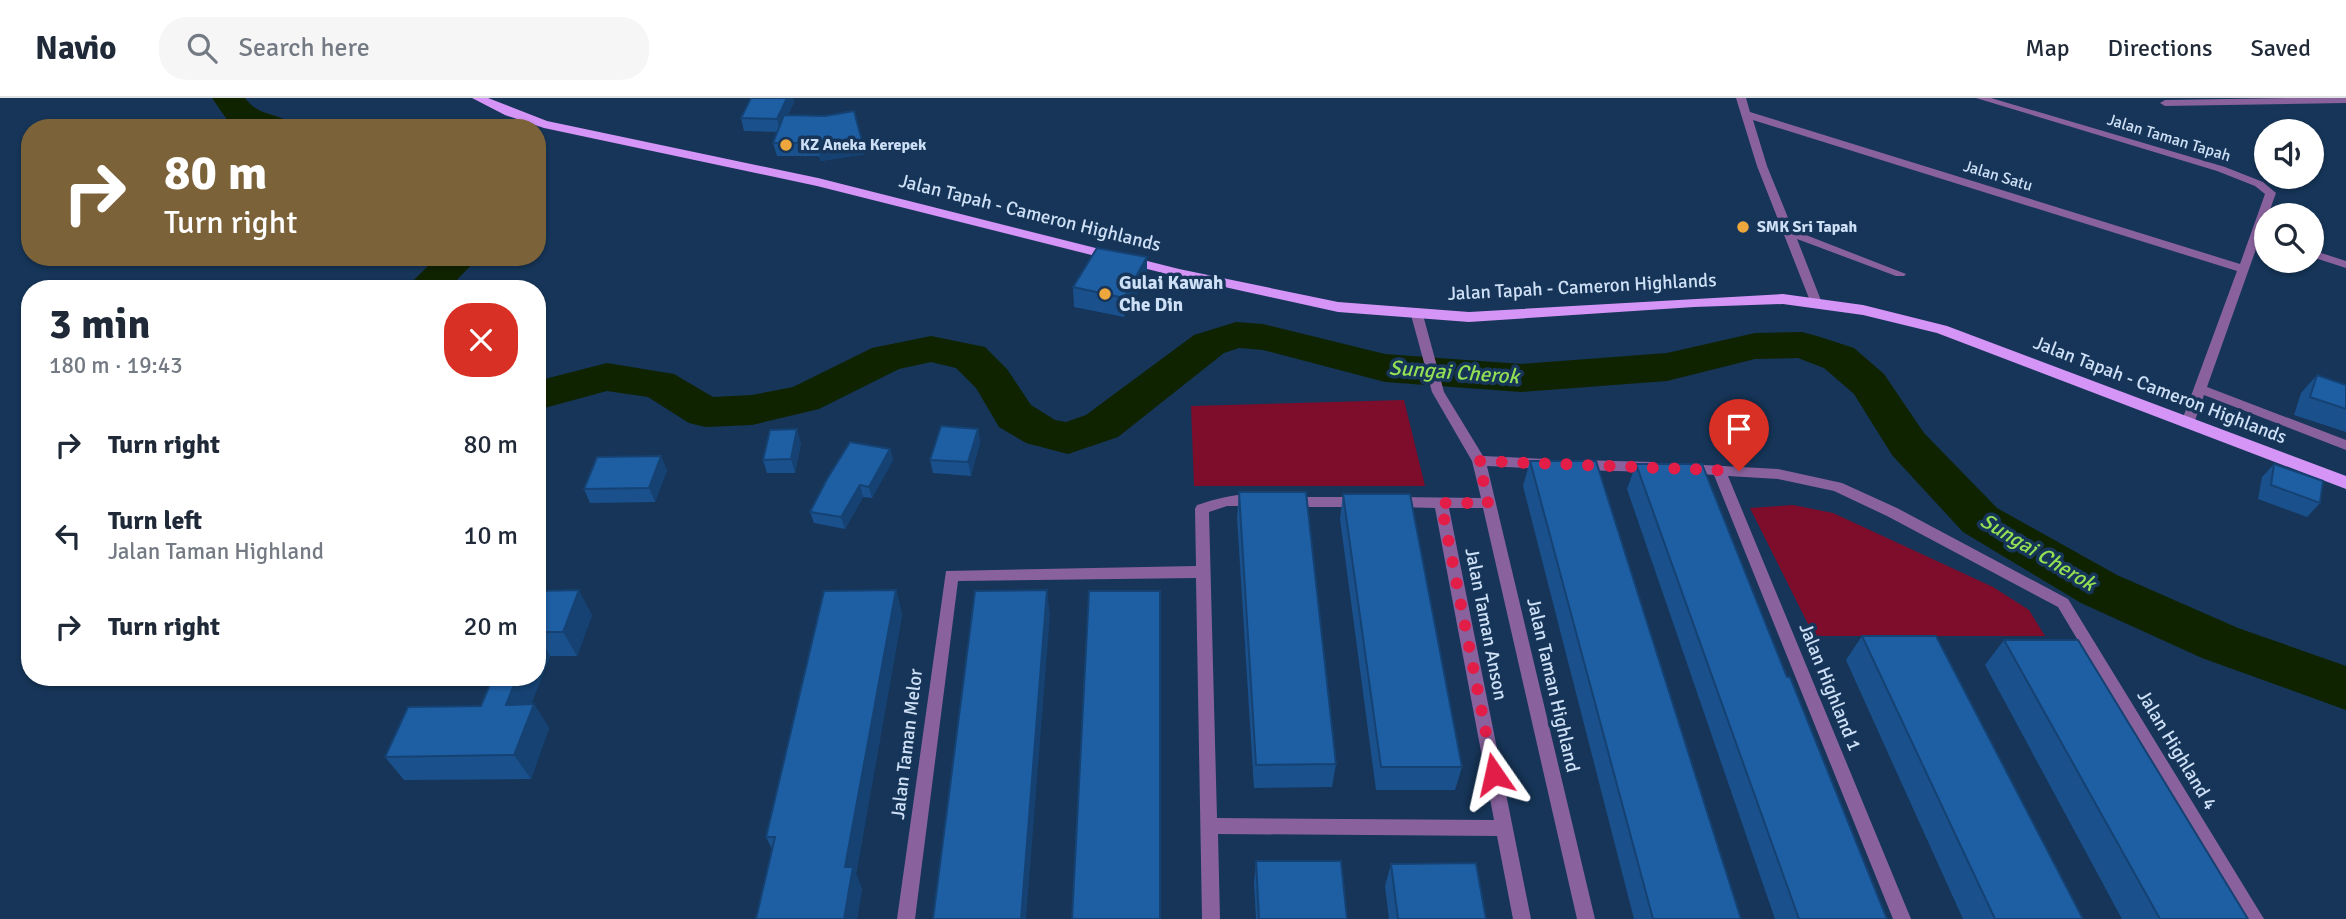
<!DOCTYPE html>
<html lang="en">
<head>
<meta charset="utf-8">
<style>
	:root { --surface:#fff; --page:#f6f6f7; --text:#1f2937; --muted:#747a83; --line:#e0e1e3 }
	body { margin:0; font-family:Signika,sans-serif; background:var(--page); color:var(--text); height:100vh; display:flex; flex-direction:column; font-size:26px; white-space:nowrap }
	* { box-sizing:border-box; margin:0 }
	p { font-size:23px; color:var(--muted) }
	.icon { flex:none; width:38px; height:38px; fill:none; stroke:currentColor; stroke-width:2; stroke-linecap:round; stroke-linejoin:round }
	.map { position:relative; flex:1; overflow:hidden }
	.details { position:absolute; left:21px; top:182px; width:525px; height:406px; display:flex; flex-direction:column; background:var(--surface); border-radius:28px; box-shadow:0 2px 5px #0004 }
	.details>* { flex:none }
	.hud { position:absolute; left:21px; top:21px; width:525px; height:147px; border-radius:28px; box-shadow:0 2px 5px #0004; background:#7c6239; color:#fff; overflow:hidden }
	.fabs { position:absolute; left:2254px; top:21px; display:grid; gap:14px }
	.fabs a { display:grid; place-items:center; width:70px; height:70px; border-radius:50%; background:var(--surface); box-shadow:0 2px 5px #0004; font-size:35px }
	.pin { position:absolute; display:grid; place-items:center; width:60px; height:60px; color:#fff; margin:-72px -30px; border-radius:50% 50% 50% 0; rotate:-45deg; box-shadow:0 0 7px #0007 }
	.pin .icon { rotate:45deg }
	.me { position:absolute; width:77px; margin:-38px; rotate:349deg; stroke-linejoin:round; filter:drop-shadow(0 0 5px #0008) }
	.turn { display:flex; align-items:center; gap:24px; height:147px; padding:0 28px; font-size:32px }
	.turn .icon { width:91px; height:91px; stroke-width:2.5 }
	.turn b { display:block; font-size:49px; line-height:60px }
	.round { display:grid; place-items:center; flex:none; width:74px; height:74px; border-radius:28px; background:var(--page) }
	.summary { display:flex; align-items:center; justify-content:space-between; height:119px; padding:0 28px }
	h1 { font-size:42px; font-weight:800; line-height:52px }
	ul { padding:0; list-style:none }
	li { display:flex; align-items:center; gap:21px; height:91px; padding:0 28px }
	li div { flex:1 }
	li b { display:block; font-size:26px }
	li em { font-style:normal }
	header { display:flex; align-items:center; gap:42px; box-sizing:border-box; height:98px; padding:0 35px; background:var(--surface); border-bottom:2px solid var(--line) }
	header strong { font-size:33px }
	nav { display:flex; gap:38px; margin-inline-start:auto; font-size:24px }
	.search { width:490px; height:63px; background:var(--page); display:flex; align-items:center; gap:18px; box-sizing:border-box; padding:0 24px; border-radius:28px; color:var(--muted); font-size:26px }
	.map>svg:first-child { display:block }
</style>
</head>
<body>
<header>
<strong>Navio</strong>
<div class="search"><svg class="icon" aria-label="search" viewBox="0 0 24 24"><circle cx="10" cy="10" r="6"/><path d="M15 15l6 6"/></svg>Search here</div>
<nav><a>Map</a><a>Directions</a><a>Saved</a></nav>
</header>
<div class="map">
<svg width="2346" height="821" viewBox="0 0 2346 821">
	<rect width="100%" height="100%" fill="#163558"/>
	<!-- green -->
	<path fill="#7e0d2c" d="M1404 302 1425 388H1194L1191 308Z
		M1793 407 1833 415 1993 489 2029 512 2045 538H1814L1750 410Z"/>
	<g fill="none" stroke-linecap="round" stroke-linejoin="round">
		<!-- river -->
		<path fill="#102301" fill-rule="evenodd" d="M212 0H245C260 21 282 13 294 30H241L230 26Z
			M437 159H479L448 191H405Z
			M1236 224 1263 226 1385 256 1521 266 1667 255 1755 235 1802 234 1817 238 1854 250 1884 276 1924 335 1997 410 2117 477 2238 530 2346 568V612L2202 560 2081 505 1963 434 1892 357 1854 296 1824 270 1798 260 1755 261 1667 283 1521 294 1385 284 1263 252 1239 250 1224 255 1118 339 1068 356 1026 345 999 329 976 290 956 270 931 264 899 271 819 311 752 327 705 329 689 325 648 299 607 293 537 312V283L607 265 674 276 713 299 752 297 793 289 872 250 931 238 985 249 1007 271 1031 307 1055 322 1066 324 1086 317 1194 237Z"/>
		<!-- minor -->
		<path fill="#89629d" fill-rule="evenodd" d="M1736 0H1746L1750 14 2240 166 2265 96 2255 88 2217 73 1976 0H1991L2225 69 2263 84 2276 95 2268 117H2266V123L2207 289 2346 342V352L2204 297 2193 328H2183L2181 325 2237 173 1753 22 1767 68 1793 132 1906 176 1904 178H1896L1797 141 1822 205 1820 208H1812L1757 68Z
			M2289 0H2346V5L2165 8 2160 5 2165 2Z
			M2312 152 2346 163V170L2312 159Z
			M1417 213 1423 217 1444 294 1483 358 1547 361 1554 366 1547 371 1487 368 1595 821H1577L1483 410H1449L1531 821H1513L1497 738 1218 736 1220 821H1202L1196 480 958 483 915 821H897L946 473 1196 468 1195 411 1197 407C1213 402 1250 389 1263 403L1256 408H1227L1209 414 1217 720 1494 722 1435 410 1395 409 1388 404 1395 399 1481 400 1472 363 1432 294 1411 217Z
			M1578 362 1652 364 1659 369 1652 374 1578 372 1571 367Z
			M1686 366 1778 371 1842 385 1897 410 2068 501 2264 821H2245L2058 509 1887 418 1834 393 1778 381 1728 378 1911 821H1893L1714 377 1681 374 1679 371Z
			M1290 399H1361L1368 404 1361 409H1290L1283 404Z"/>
		<!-- primary -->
		<path fill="#d595f6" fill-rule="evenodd" d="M472 0H488L547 23 818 80 1179 171 1338 204 1469 214 1783 196 1863 207 1947 228 2346 378V391L1937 235 1863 217 1783 206 1694 209 1469 224 1338 214 1179 179 817 88 544 30 505 17Z"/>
	</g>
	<!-- wall -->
	<path fill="#1a518c" d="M751 0H793L794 4 788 17 862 43 865 56 821 63 819 58H777L773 45 778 34 744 33 741 20Z
		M1147 178 1124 219 1074 209 1073 189Z
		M2317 277 2346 287V334L2294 317 2301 295Z
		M978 331 980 344 971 378 933 375 930 362Z
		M801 345 795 375H767L763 362Z
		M890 351 893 362 872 400 863 399 845 431 814 425 810 414Z
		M1530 363 1741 821H1634L1523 388Z
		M1636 366 1787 579 1887 821H1775L1627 391Z
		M2274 366 2320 405 2307 419 2258 401 2262 379Z
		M667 372 655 404 590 405 584 391Z
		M1239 394 1336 666 1332 689 1254 690 1237 419Z
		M1343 396 1462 669 1455 692H1376L1340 421Z
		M896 492 902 517 856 776 862 791 857 821H756L772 751 766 739Z
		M537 493 592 517 577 558H550L531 606H534L549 630 531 681 404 682 385 659 481 608 537 579Z
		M1862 538 2083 821H1963L1846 562Z
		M2004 542 2248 821H2122L1985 567Z
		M1256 763 1347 821H1256L1254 785Z
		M1391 766 1486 821H1389L1385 788Z"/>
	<!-- shaded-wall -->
	<path fill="#154272" d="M787 0H793L794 4 780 34 777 21Z
		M862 43 865 56 821 63 818 50Z
		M1147 159V178L1124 219V200Z
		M797 331 801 345 795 375 791 361Z
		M978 331 980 344 971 378 968 364Z
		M890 351 893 362 872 400 869 389Z
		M661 358 667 372 655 404 649 390Z
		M860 387 863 399 845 431 841 419Z
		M579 492 592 517 577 558 563 534Z
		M896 492 902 517 856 776 862 791 857 821H844L845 769Z
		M1047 492 1050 517 1026 821H1021Z
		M537 536 550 558 522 630 506 607 517 579H537Z
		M534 606 549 630 531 681 514 657Z"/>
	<!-- building -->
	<path fill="#1e5ea3" stroke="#154272" stroke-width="2" d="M751 0H787L777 21 741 20Z
		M854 13 862 43 818 50 816 45H773L784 17 825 18Z
		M1097 150 1147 159 1124 200 1073 189Z
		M2317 277 2346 287V311L2310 299Z
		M941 328 978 331 968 364 930 362Z
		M797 331 791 361 763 362 770 332Z
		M850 344 890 351 869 389 860 387 841 419 810 414 827 381Z
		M661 358 649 390 584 391 597 359Z
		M1530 363H1596L1741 821H1653Z
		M1636 366H1702L1787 579H1790L1887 821H1799Z
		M2274 366 2323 383 2320 405 2271 387Z
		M1239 394H1306L1336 666 1256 667Z
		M1343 396H1410L1462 669H1381Z
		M579 492 563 534H537V493Z
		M896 492 845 769H853L844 821H756L775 739H766L824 493Z
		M1047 492 1021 821H933L975 493Z
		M1089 493H1160V821H1072Z
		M1862 538H1936L2083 821H1995Z
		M2004 542H2078L2248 821H2160Z
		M493 579H517L506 607 534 606 514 657 385 659 408 609 481 608Z
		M1256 763H1341L1347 821H1259Z
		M1476 765 1486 821H1398L1391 766Z"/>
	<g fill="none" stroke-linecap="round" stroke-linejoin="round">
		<!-- route -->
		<path stroke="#e11d48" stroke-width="12" stroke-dasharray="0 21.6" d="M1494 676 1441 405H1488L1479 363 1739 373"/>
	</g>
	<!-- markers -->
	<g fill="#eea73c" stroke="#163558" stroke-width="2.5">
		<circle cx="786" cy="47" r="7"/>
		<circle cx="1743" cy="129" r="7"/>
		<circle cx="1105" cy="196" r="7"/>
	</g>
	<g text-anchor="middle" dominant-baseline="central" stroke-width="7" stroke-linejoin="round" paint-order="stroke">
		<!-- far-street labels -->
		<g font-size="16" fill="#cee0f6" stroke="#163558">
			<text transform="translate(2169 40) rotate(17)">Jalan Taman Tapah</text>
			<text transform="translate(1998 78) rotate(17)">Jalan Satu</text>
		</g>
		<!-- far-poi labels -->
		<g font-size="16" font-weight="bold" fill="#cee0f6" stroke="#163558" text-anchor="start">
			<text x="800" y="47">KZ Aneka Kerepek</text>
			<text x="1757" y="129">SMK Sri Tapah</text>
		</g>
		<!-- street labels -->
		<g font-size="19" fill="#cee0f6" stroke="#163558">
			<text transform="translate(1030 115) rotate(14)">Jalan Tapah - Cameron Highlands</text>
			<text transform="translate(1582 189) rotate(-3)">Jalan Tapah - Cameron Highlands</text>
			<text transform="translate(2160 292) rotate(21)">Jalan Tapah - Cameron Highlands</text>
			<text transform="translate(1486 526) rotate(79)">Jalan Taman Anson</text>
			<text transform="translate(1553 587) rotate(77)">Jalan Taman Highland</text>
			<text transform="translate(1830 589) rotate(68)">Jalan Highland 1</text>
			<text transform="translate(907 646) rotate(-83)">Jalan Taman Melor</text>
			<text transform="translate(2177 652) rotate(59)">Jalan Highland 4</text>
		</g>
		<!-- poi labels -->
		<g font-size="19" font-weight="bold" fill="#cee0f6" stroke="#163558" text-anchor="start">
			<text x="1119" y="185">Gulai Kawah<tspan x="1119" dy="22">Che Din</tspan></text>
		</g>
		<!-- water labels -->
		<g font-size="21" font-style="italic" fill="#93e054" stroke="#163558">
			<text transform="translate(1454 274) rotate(4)">Sungai Cherok</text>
			<text transform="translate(2038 454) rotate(31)">Sungai Cherok</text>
		</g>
	</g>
</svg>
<div class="fabs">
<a><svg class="icon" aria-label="sound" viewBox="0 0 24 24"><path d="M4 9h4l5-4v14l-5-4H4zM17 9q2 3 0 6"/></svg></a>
<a><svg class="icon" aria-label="search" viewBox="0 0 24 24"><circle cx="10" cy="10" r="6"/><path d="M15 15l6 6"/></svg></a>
</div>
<div class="pin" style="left:1739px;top:373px;background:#d93025"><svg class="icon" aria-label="arrive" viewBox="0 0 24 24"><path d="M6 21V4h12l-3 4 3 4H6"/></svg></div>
<svg class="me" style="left:1494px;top:676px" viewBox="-20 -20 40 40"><path d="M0-17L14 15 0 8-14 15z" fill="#e11d48" stroke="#fff" stroke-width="4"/></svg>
<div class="hud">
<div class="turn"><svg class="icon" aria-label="right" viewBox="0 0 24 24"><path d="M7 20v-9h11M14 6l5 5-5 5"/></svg><div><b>80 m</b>Turn right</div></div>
</div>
<section class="details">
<div class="summary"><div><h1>3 min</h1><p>180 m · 19:43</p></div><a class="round" style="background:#d93025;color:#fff"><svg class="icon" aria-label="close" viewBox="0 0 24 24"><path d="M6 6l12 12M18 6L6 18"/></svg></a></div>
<ul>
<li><svg class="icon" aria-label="right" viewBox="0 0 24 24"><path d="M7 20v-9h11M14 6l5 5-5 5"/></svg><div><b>Turn right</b></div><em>80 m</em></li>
<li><svg class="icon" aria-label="left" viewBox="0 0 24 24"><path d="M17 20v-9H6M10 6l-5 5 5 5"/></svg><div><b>Turn left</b><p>Jalan Taman Highland</p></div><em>10 m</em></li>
<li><svg class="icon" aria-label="right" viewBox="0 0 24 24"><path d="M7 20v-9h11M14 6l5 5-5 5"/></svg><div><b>Turn right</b></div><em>20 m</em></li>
</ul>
</section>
</div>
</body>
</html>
